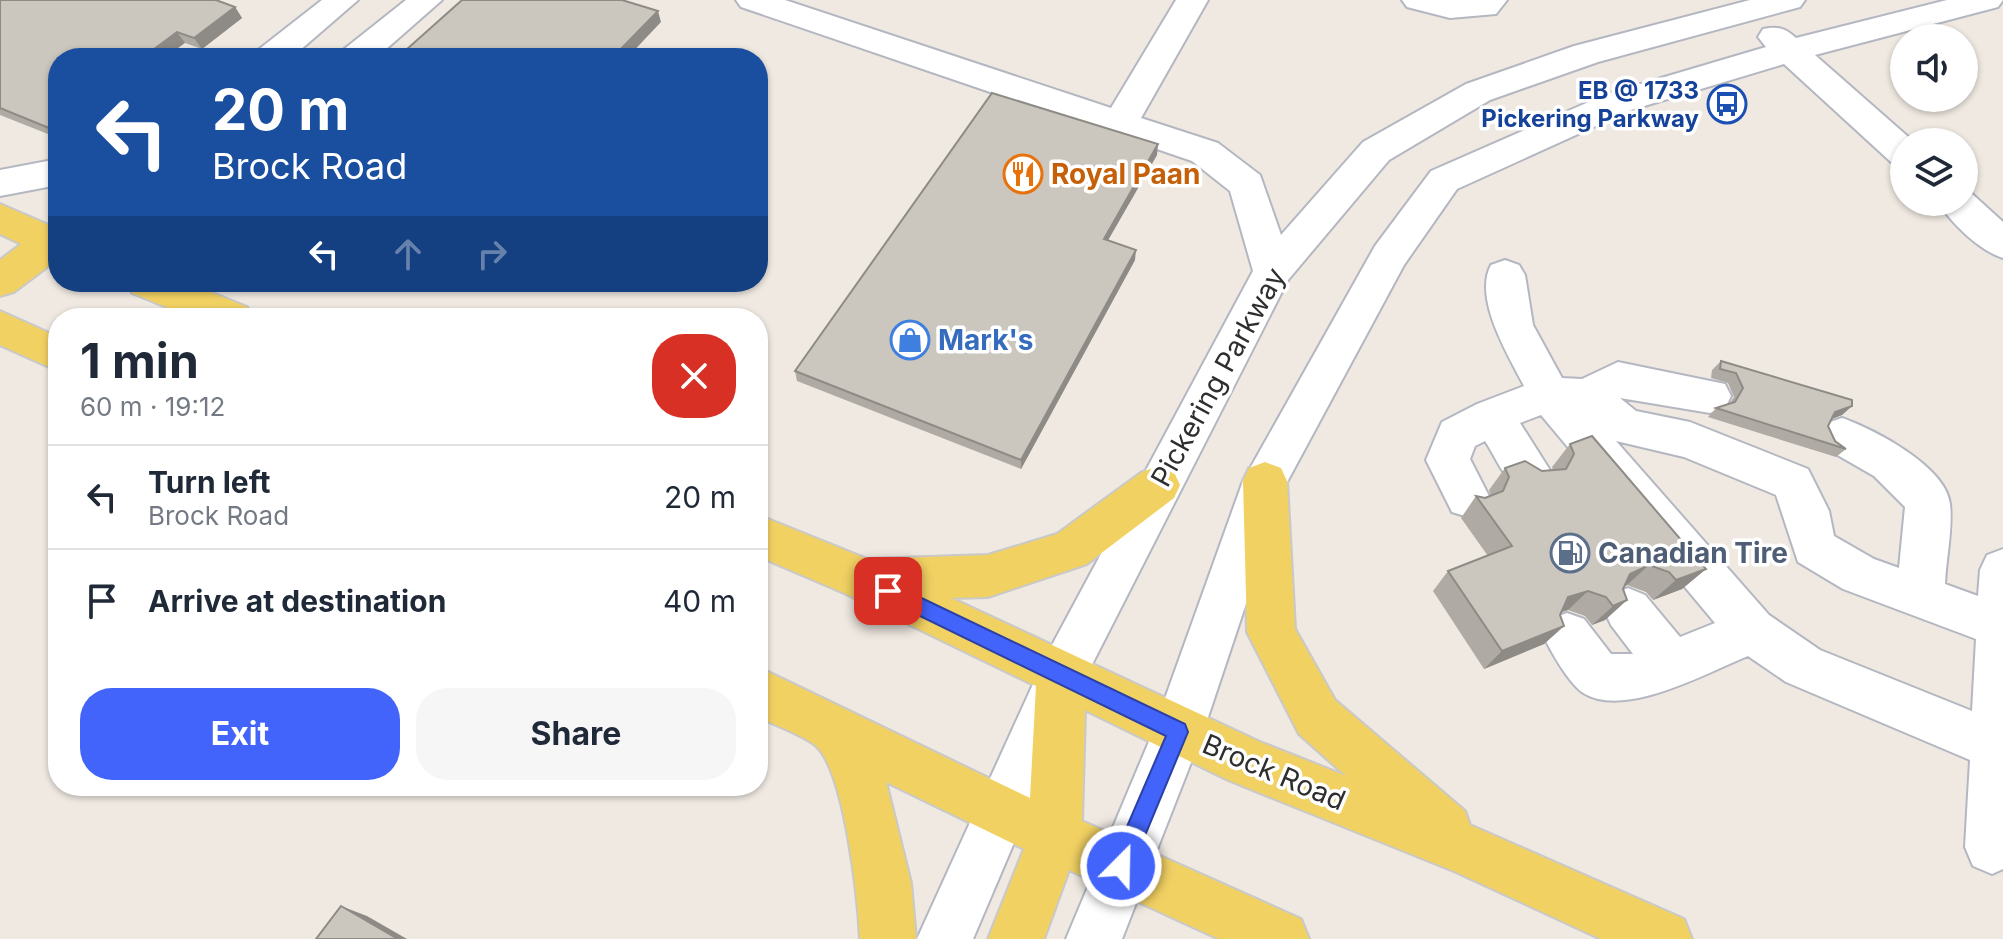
<!DOCTYPE html>
<html lang="en">
<head>
<meta charset="utf-8">
<style>
	:root { --surface:#fff; --page:#f6f6f7; --text:#1f2937; --muted:#747a83; --line:#e0e1e3; --accent:#4264fb }
	body { margin:0; font-family:Inter,sans-serif; background:var(--page); color:var(--text); height:100vh; display:flex; flex-direction:column; font-size:30px; white-space:nowrap }
	* { box-sizing:border-box; margin:0 }
	p { font-size:26px; color:var(--muted) }
	.icon { flex:none; width:44px; height:44px; fill:none; stroke:currentColor; stroke-width:2; stroke-linecap:round; stroke-linejoin:round }
	.map { position:relative; flex:1; overflow:hidden }
	.details { position:absolute; left:48px; top:308px; width:720px; height:488px; display:flex; flex-direction:column; background:var(--surface); border-radius:32px; box-shadow:0 2px 6px #0004 }
	.details>* { flex:none }
	.top-card { position:absolute; left:48px; top:48px; width:720px; height:244px; border-radius:32px; box-shadow:0 2px 6px #0004; background:#1a4fa0; color:#fff; overflow:hidden }
	.buttons { position:absolute; left:1890px; top:24px; display:grid; gap:16px }
	.buttons a { display:grid; place-items:center; width:88px; height:88px; border-radius:50%; background:var(--surface); box-shadow:0 2px 6px #0004; font-size:40px }
	.pin { position:absolute; display:grid; place-items:center; width:68px; height:68px; color:#fff; margin:-34px; border-radius:16px; box-shadow:0 4px 12px #0006 }
	.me { position:absolute; width:88px; margin:-44px; rotate:23deg; stroke-linejoin:round; filter:drop-shadow(0 0 6px #0008) }
	.turn { display:flex; align-items:center; gap:28px; height:168px; padding:0 32px; font-size:36px }
	.turn .icon { width:104px; height:104px; stroke-width:2.5 }
	.turn b { display:block; font-size:56px; line-height:68px }
	.lanes { display:flex; align-items:center; height:76px; padding:0 32px; background:#0003; justify-content:center; gap:40px; direction:ltr }
	.lanes .off { opacity:.35 }
	.round { display:grid; place-items:center; flex:none; width:84px; height:84px; border-radius:32px; background:var(--page) }
	.summary { display:flex; align-items:center; justify-content:space-between; height:136px; padding:0 32px }
	h1 { font-size:48px; font-weight:700; line-height:60px }
	.action { display:flex; gap:16px; margin-top:auto; padding:16px 32px }
	.action a { flex:1; height:92px; border-radius:32px; background:var(--accent); color:#fff; font-size:32px; font-weight:700; line-height:92px; text-align:center }
	.action a+a { background:var(--page); color:var(--text) }
	ul { padding:0; list-style:none }
	li { display:flex; align-items:center; gap:24px; height:104px; padding:0 32px; border-top:2px solid var(--line) }
	li div { flex:1 }
	li b { display:block; font-size:30px }
	li em { font-style:normal }
	.map>svg:first-child { display:block }
</style>
</head>
<body>
<div class="map">
<svg width="2003" height="939" viewBox="0 0 2003 939">
	<rect width="100%" height="100%" fill="#efe9e1"/>
	<g fill="none" stroke-linecap="round" stroke-linejoin="round">
		<defs>
			<path id="minor" d="M322 0H358L291 58H253L258 50Z
				M406 0H442L376 58H338L343 50Z
				M736 0H785L1111 108 1176 0H1208L1141 118 1218 143 1260 175 1281 235 1363 142 1466 84 1574 46 1750 0H1805L1800 7 1598 62 1490 100 1389 160 1288 280 1079 690 973 939H917L1044 660 1253 271 1230 191 1192 161 741 7Z
				M1402 0H1507L1496 14 1450 18 1407 7Z
				M1947 0H2003L1998 7 1815 55 1914 142H1904V166L1891 162 1784 64 1631 110 1457 189 1404 265 1286 484 1203 732 1122 939H1066L1153 732 1243 481 1375 246 1431 171 1607 94 1766 47 1758 37 1763 29C1778 26 1785 28 1796 38Z
				M58 159V185L0 196V170Z
				M1964 191 1970 192 2003 222V258C1980 251 1951 223 1938 202H1964Z
				M1505 260 1519 265 1525 275 1533 325 1562 378 1582 379 1618 362 1725 384 1731 396 1725 408 1710 413 1620 398 1636 411 1690 422 1808 469 1829 511 1834 536 1874 559 1899 568 1905 507 1874 476 1827 449 1820 436 1827 423 1842 418C1873 429 1946 466 1950 504 1953 528 1946 559 1945 584L1978 596 1980 570 1987 555 2003 549V869L1992 874 1973 866 1965 847 1970 760 1786 682 1748 656C1706 673 1623 720 1582 692 1568 682 1550 650 1543 635L1550 619 1567 613 1584 619 1611 654H1633L1611 625 1604 610 1611 595 1628 588 1645 595 1680 637 1715 623 1541 415 1520 423 1553 475 1547 488C1511 501 1502 467 1485 441L1475 446 1470 459 1490 498 1484 512 1468 517 1452 512 1426 460 1442 422 1477 404 1524 386C1508 355 1473 298 1491 265ZM1616 441 1684 457 1776 495 1798 562 1843 589 1976 639 1972 711 1820 650 1769 615Z"/>
			<path id="major" d="M0 204 58 229V259L14 292 0 296V260L21 244 0 234Z
				M126 282H186L247 307 253 318H193L132 293Z
				M0 311 58 337V371L0 345Z
				M1265 462 1281 468 1287 481 1295 629 1335 700 1465 811 1470 825 1684 919 1692 939H1601L1456 872 1228 780 1085 710 1082 821 1301 919 1309 939H1219L1069 870 1044 939H988L1024 849 886 782 911 883 916 939H860C858 898 845 777 818 748 809 737 772 724 758 717V667L1030 798 1036 686 844 593 758 556V515L867 559 988 555 1057 534 1142 472 1158 466 1174 472 1180 485 1174 498 1087 564 988 597 951 598 1260 742 1346 776 1299 734 1247 632 1243 481 1249 468Z"/>
		</defs>
		<!-- minor casing -->
		<use href="#minor" stroke="#b4b7c1" stroke-width="4"/>
		<!-- major casing -->
		<use href="#major" stroke="#c9c9c9" stroke-width="4"/>
		<!-- minor -->
		<use href="#minor" fill="#fff" fill-rule="evenodd"/>
		<!-- major -->
		<use href="#major" fill="#f2d163" fill-rule="evenodd"/>
	</g>
	<!-- wall -->
	<path fill="#afaba4" d="M0 0 235 7 242 18 202 49 185 43 58 58V138L0 115Z
		M1157 155 1108 240 1135 260 1021 469 797 381 795 371Z
		M1721 361 1852 406 1842 415 1831 419 1828 426 1835 441 1846 449 1836 457 1708 417 1716 408 1730 403 1734 397 1728 383 1711 378 1712 370Z
		M1570 444 1706 569 1682 589 1653 600 1646 592 1627 585 1624 587 1623 589 1627 600 1605 620 1592 625 1585 616 1568 610 1561 612 1560 615 1564 626 1544 644 1484 669 1433 591 1448 571 1488 556 1461 518 1476 496 1485 498 1491 496 1489 490 1505 468 1542 471 1553 470 1552 467Z"/>
	<!-- shaded-wall -->
	<path fill="#8e8b86" d="M235 7 242 18 202 49 194 38Z
		M658 11 661 22 627 58H612Z
		M177 32 185 43 164 58H142Z
		M58 121V138L49 128Z
		M1158 144 1157 155 1103 249 1104 239Z
		M1136 250 1135 260 1021 469V460Z
		M1852 406 1842 415 1824 422 1835 412Z
		M1649 565 1627 585 1608 594 1630 574Z
		M1706 569 1682 589 1653 600 1676 580Z
		M1588 591 1568 610 1549 616 1568 597Z
		M1627 600 1605 620 1592 625 1613 606Z
		M1564 626 1544 644 1484 669 1502 651Z
		M341 906 367 916 407 939H398Z"/>
	<!-- building -->
	<path fill="#cbc7bf" stroke="#8e8b86" stroke-width="2" d="M0 0H216L235 7 194 38 177 32 142 58H58V121L49 128 0 108Z
		M462 0H622L658 11 612 58H397Z
		M992 93 1158 144 1104 239 1136 250 1021 460 795 371Z
		M1721 361 1852 400V406L1835 412 1828 426 1835 441 1846 449 1716 408 1735 402 1743 388 1736 373 1720 369Z
		M1592 436 1706 569 1676 580 1669 572 1649 565 1630 574 1623 589 1627 600 1613 606 1606 597 1588 591 1568 597 1560 615 1564 626 1502 651 1448 571 1512 546 1476 496 1485 498 1503 491 1509 477 1505 468 1525 461 1542 471 1566 469 1574 454 1570 444Z
		M341 906 398 939H316Z"/>
	<!-- route -->
	<path fill="#4264fb" stroke="#2b41a3" stroke-width="2" d="M888 582 1185 724 1188 732 1129 874 1121 878 1114 874 1110 866 1166 736 881 597 878 591 881 585Z"/>
	<!-- icons -->
	<defs>
		<symbol id="bus-ring" viewBox="-11 -11 22 22"><circle r="9.5" fill="#fff" stroke="#1a4fb4" stroke-width="1.5"/><path d="M-5-6H5V4H4V6H2V4H-2V6H-4V4H-5ZM-3.5-4V0h7V-4ZM-3.5 1.2v1.5H-2V1.2ZM2 1.2v1.5H3.5V1.2Z" fill="#1a4fb4"/></symbol>
		<symbol id="restaurant-ring" viewBox="-11 -11 22 22"><circle r="9.5" fill="#fff" stroke="#e8710a" stroke-width="1.5"/><path d="M-5-6h1v4h1v-4h1v4h1v-4h1v5L-1.5 .5V6h-2V.5L-5-1ZM5-6V6H3V1.5H1.5Q1.5-4 5-6Z" fill="#e8710a"/></symbol>
		<symbol id="shop-ring" viewBox="-11 -11 22 22"><circle r="9.5" fill="#fff" stroke="#3f7fe0" stroke-width="1.5"/><path d="M-5-2.5h2.3a2.7 3.5 0 0 1 5.4 0H5L5.5 6h-11ZM-1.5-2.5h3a1.5 2.3 0 0 0-3 0Z" fill="#3f7fe0"/></symbol>
		<symbol id="fuel-ring" viewBox="-11 -11 22 22"><circle r="9.5" fill="#fff" stroke="#5c6f8a" stroke-width="1.5"/><path d="M-5.5-6h7V0h2V4h1.3V-2.5L3-4.5l.8-.8L6-3V5H2.5V1h-1V6h-7ZM-4.2-4.7v3.2H.2V-4.7Z" fill="#5c6f8a"/></symbol>
	</defs>
	<g fill-rule="evenodd">
		<use href="#bus-ring" x="1705" y="82" width="44" height="44"/>
		<use href="#restaurant-ring" x="1001" y="152" width="44" height="44"/>
		<use href="#shop-ring" x="888" y="318" width="44" height="44"/>
		<use href="#fuel-ring" x="1548" y="531" width="44" height="44"/>
	</g>
	<g text-anchor="middle" dominant-baseline="central" stroke-width="7" stroke-linejoin="round" paint-order="stroke">
		<!-- far-transit labels -->
		<g font-size="24" font-weight="bold" fill="#164399" stroke="#fff" text-anchor="end">
			<text x="1699" y="90">EB @ 1733<tspan x="1699" dy="28">Pickering Parkway</tspan></text>
		</g>
		<!-- food labels -->
		<g font-size="28" font-weight="bold" fill="#c56008" stroke="#fff" text-anchor="start">
			<text x="1051" y="174">Royal Paan</text>
		</g>
		<!-- shop labels -->
		<g font-size="28" font-weight="bold" fill="#366cbe" stroke="#fff" text-anchor="start">
			<text x="938" y="340">Mark's</text>
		</g>
		<!-- street labels -->
		<g font-size="28" fill="#2e2e2e" stroke="#fff">
			<text transform="translate(1218 377) rotate(-61)">Pickering Parkway</text>
			<text transform="translate(1274 772) rotate(23)">Brock Road</text>
		</g>
		<!-- service labels -->
		<g font-size="28" font-weight="bold" fill="#4e5e75" stroke="#fff" text-anchor="start">
			<text x="1598" y="553">Canadian Tire</text>
		</g>
	</g>
</svg>
<div class="buttons">
<a><svg class="icon" aria-label="sound" viewBox="0 0 24 24"><path d="M4 9h4l5-4v14l-5-4H4zM17 9q2 3 0 6"/></svg></a>
<a><svg class="icon" aria-label="layers" viewBox="0 0 24 24"><path d="M12 4l9 5-9 5-9-5zM3 14l9 5 9-5"/></svg></a>
</div>
<div class="pin" style="left:888px;top:591px;background:#d93025"><svg class="icon" aria-label="arrive" viewBox="0 0 24 24"><path d="M6 21V4h12l-3 4 3 4H6"/></svg></div>
<svg class="me" style="left:1121px;top:866px" viewBox="-20 -20 40 40"><circle r="17" fill="#4264fb" stroke="#fff" stroke-width="3"/><path d="M0-11L8 9 0 5-8 9z" fill="#fff"/></svg>
<div class="top-card">
<div class="turn"><svg class="icon" aria-label="left" viewBox="0 0 24 24"><path d="M17 20v-9H6M10 6l-5 5 5 5"/></svg><div><b>20 m</b>Brock Road</div></div>
<div class="lanes"><svg class="icon" aria-label="left" viewBox="0 0 24 24"><path d="M17 20v-9H6M10 6l-5 5 5 5"/></svg><svg class="icon off" aria-label="ahead" viewBox="0 0 24 24"><path d="M12 20V5M6 11l6-6 6 6"/></svg><svg class="icon off" aria-label="right" viewBox="0 0 24 24"><path d="M7 20v-9h11M14 6l5 5-5 5"/></svg></div>
</div>
<section class="details">
<div class="summary"><div><h1>1 min</h1><p>60 m · 19:12</p></div><a class="round" style="background:#d93025;color:#fff"><svg class="icon" aria-label="close" viewBox="0 0 24 24"><path d="M6 6l12 12M18 6L6 18"/></svg></a></div>
<ul>
<li><svg class="icon" aria-label="left" viewBox="0 0 24 24"><path d="M17 20v-9H6M10 6l-5 5 5 5"/></svg><div><b>Turn left</b><p>Brock Road</p></div><em>20 m</em></li>
<li><svg class="icon" aria-label="arrive" viewBox="0 0 24 24"><path d="M6 21V4h12l-3 4 3 4H6"/></svg><div><b>Arrive at destination</b></div><em>40 m</em></li>
</ul>
<div class="action"><a>Exit</a><a>Share</a></div>
</section>
</div>
</body>
</html>
